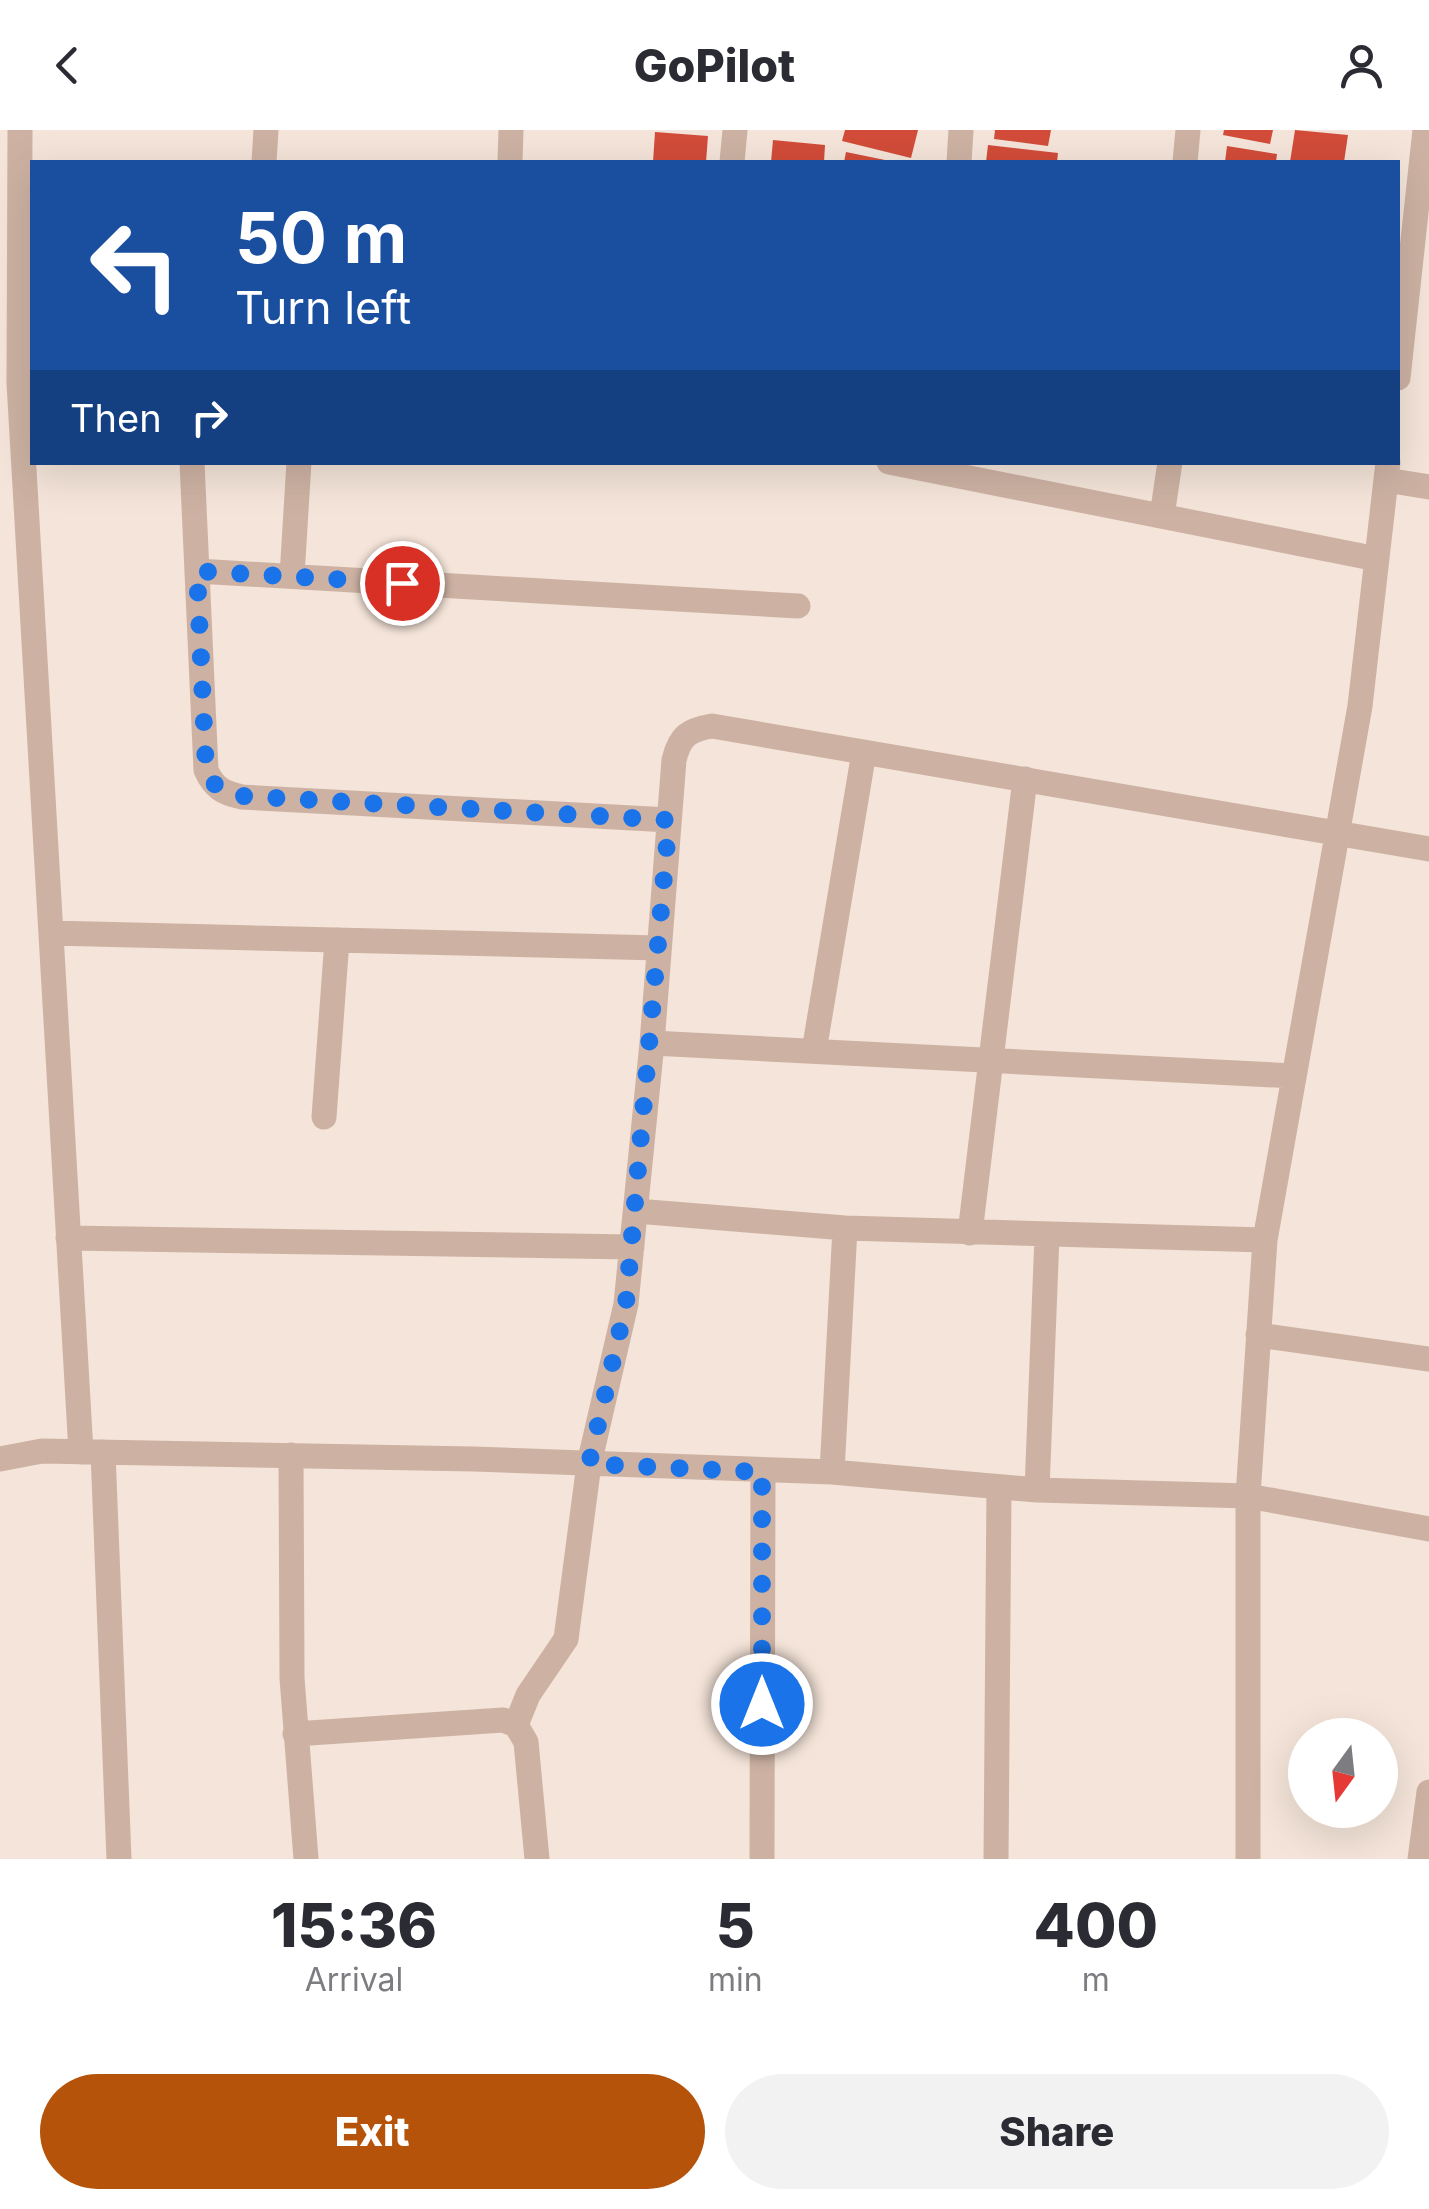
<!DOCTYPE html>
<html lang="en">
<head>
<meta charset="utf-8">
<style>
	:root { --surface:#fff; --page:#f2f2f3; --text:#2b2b33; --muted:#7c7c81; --accent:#b45309 }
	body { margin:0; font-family:Inter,sans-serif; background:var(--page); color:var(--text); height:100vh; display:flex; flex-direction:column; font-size:38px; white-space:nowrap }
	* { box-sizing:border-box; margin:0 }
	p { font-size:32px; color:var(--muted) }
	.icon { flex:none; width:55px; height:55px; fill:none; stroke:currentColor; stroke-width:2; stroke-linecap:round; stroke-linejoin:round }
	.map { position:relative; height:1729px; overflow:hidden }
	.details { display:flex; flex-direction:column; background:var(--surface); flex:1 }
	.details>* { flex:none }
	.guide { position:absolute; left:30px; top:30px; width:1370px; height:305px; border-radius:0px; box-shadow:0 10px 40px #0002; background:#1a4fa0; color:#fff; overflow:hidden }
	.needle { width:65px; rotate:195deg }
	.fabs { position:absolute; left:1288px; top:1588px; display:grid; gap:20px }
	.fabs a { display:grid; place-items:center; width:110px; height:110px; border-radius:50%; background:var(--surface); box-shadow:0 10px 40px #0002; font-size:50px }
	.pin { position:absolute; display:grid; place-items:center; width:85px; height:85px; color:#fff; margin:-42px; border:5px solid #fff; border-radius:50%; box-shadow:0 2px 10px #0007 }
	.me { position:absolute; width:110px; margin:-55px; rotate:0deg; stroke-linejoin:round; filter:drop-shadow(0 0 8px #0008) }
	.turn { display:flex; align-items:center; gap:35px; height:210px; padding:0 40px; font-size:45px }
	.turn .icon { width:130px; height:130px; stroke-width:2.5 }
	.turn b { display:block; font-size:70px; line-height:85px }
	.then { display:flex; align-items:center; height:95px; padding:0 40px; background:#0003; gap:20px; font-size:38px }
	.eta { display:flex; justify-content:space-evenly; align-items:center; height:170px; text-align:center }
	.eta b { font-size:60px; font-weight:800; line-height:70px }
	.primary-button { display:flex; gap:20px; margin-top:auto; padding:20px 40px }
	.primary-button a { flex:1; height:115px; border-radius:60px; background:var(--accent); color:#fff; font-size:40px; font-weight:800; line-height:115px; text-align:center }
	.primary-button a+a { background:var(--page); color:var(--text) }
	header { display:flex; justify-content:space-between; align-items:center; height:130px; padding:0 40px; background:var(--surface); font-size:45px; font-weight:800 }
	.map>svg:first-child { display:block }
</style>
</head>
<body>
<header><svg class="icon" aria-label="back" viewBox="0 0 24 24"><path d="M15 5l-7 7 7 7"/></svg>GoPilot<svg class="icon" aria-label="person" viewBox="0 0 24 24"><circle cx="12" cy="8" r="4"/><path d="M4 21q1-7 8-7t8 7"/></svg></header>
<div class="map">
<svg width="1429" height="1729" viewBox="0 0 1429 1729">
	<rect width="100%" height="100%" fill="#f4e4d9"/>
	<!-- building -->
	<path fill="#d24c39" d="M845 0H918L911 28 842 11Z
		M995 0H1051L1048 16 994 9Z
		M1224 0H1273L1270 14 1223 5Z
		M1295 0 1348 5 1344 32 1329 30 1327 32H1290Z
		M655 2 708 6 706 32H653Z
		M773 10 825 15 824 32H771Z
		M988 15 1058 23 1057 32H986Z
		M1227 16 1277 24 1276 32H1225Z
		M846 22 890 31V32H844Z"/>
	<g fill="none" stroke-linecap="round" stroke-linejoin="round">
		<!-- minor -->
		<path stroke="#cdb2a3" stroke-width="25" d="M20 0 19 253 81 1322
			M264 32 266 0
			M510 32 511 0
			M732 32 735 0
			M959 32 961 0
			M1185 32 1188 0
			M1398 248 1425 0
			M192 332 206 640C214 658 223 663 242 667L669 690
			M889 332 1377 429
			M1386 350 1429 357
			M1162 386 1170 332
			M197 441 798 476
			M292 446 299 332
			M51 803 659 818
			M652 913 1294 946
			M814 921 864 622
			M324 987 337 810
			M636 1081 845 1098 1265 1110
			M970 1103 1025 649
			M68 1108 632 1117
			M1258 1205 1429 1229
			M103 1322 119 1729
			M291 1325 292 1548 306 1729
			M0 1329 42 1321 474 1329 832 1342 1037 1360 1248 1366 1429 1399
			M832 1342 845 1098
			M1037 1360 1047 1106
			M516 1595 528 1565 566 1509 589 1334 626 1174 652 913 674 630C680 606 688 600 712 596L1429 719
			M295 1604 503 1590 516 1595 526 1612 537 1729
			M762 1729 763 1342
			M996 1729 999 1357
			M1248 1729V1366L1265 1110 1360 576 1388 332
			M1420 1729 1429 1662"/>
	</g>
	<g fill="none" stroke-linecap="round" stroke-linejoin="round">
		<!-- route -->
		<path stroke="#1a73e8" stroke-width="18" stroke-dasharray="0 32.4" d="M402 453 197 441 206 640C214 658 223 663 242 666L669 690 626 1174 589 1334 762 1342V1574"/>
	</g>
</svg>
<div class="fabs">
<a><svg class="needle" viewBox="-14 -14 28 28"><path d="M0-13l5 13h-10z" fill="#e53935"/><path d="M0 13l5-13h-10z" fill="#7c7c81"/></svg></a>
</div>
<div class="pin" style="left:402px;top:453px;background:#d93025"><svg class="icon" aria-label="arrive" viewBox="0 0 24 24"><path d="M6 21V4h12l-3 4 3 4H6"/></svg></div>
<svg class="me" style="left:762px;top:1574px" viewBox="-20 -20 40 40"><circle r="17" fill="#1a73e8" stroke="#fff" stroke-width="3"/><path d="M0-11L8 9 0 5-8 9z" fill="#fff"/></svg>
<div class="guide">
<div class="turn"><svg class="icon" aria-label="left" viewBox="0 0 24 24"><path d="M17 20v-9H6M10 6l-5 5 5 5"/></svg><div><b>50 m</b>Turn left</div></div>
<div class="then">Then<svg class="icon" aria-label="right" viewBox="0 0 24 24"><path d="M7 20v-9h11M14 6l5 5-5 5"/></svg></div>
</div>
</div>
<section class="details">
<div class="eta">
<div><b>15:36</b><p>Arrival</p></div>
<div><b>5</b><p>min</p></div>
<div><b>400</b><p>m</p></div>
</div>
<div class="primary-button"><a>Exit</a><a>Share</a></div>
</section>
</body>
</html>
